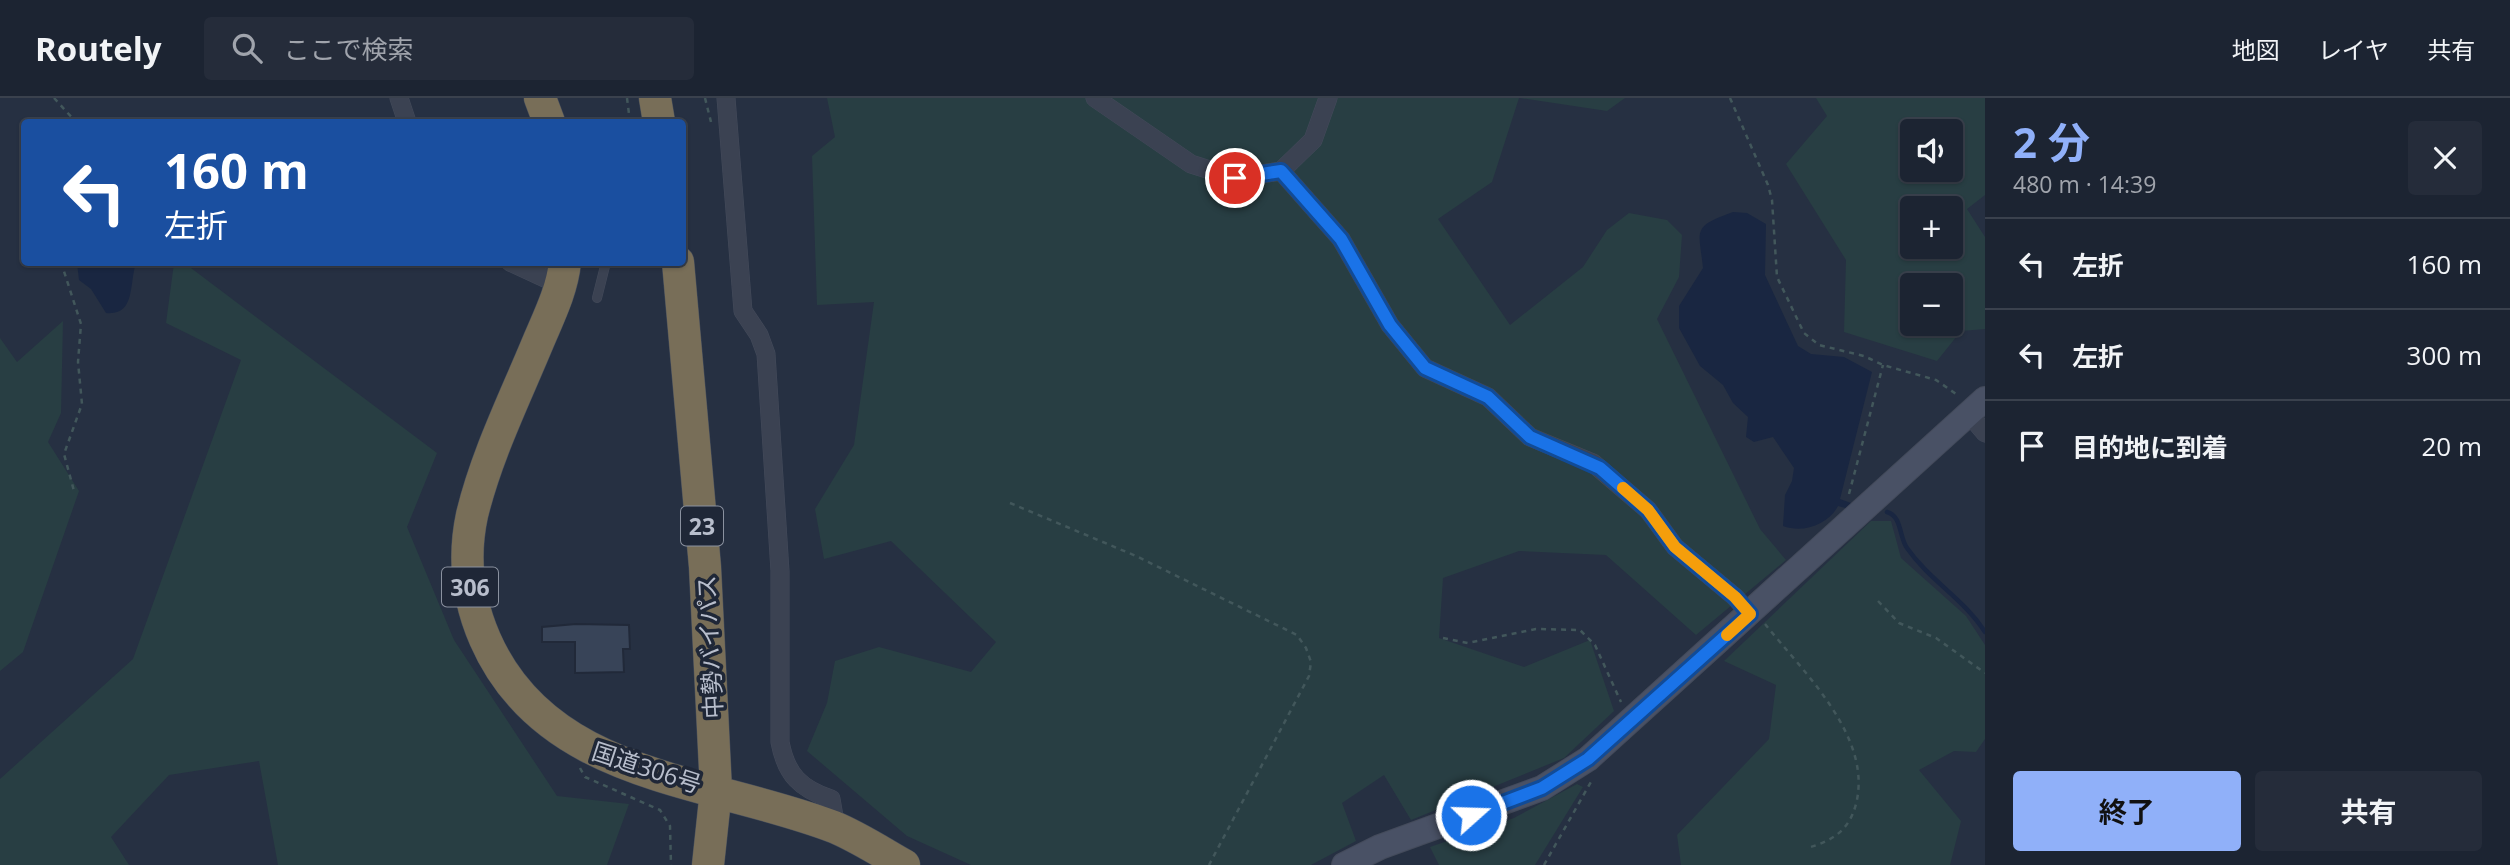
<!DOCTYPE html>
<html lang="ja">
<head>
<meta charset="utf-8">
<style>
	:root { --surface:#1c2432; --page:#252c3a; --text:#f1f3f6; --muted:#a0a4ac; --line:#3a414d; --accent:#90b0f9 }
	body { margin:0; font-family:"Open Sans","Noto Sans JP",sans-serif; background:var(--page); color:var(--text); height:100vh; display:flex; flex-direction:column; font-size:26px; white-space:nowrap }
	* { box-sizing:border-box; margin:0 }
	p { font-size:23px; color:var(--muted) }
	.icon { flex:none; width:38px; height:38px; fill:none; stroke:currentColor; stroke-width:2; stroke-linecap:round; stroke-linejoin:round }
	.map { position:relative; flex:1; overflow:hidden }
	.panel { display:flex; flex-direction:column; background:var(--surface); width:525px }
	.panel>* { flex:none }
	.hud { position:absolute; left:21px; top:21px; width:665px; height:147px; border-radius:7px; box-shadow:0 2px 5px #0004,0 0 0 2px var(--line); background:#1a4fa0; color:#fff; overflow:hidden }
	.tools { position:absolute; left:1900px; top:21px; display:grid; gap:14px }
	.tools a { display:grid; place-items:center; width:63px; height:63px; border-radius:7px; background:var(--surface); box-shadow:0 2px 5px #0004,0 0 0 2px var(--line); font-size:35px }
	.pin { position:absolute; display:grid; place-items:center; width:60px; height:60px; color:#fff; margin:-30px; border:4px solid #fff; border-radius:50%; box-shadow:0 2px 7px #0007 }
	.me { position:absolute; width:77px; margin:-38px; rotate:70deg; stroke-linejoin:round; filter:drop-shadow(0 0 5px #0008) }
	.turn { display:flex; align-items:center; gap:24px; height:147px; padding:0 28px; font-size:32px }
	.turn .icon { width:91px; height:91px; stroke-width:2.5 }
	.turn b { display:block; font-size:49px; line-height:60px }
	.round { display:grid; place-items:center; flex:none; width:74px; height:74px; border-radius:7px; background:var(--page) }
	.summary { display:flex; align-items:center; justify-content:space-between; height:119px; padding:0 28px }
	h1 { font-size:42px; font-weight:700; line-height:52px; color:var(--accent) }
	.action { display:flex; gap:14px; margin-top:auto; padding:14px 28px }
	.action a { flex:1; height:80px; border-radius:7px; background:var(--accent); color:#111; font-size:28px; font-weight:700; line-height:80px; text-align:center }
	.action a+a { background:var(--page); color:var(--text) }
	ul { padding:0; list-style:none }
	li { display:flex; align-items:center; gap:21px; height:91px; padding:0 28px; border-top:2px solid var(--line) }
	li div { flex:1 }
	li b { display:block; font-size:26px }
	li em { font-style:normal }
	header { display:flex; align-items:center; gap:42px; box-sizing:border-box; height:98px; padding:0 35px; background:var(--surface); border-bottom:2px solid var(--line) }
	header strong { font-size:33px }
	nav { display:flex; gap:38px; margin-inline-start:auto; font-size:24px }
	.search { width:490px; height:63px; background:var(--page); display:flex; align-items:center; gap:18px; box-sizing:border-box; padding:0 24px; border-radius:7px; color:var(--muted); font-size:26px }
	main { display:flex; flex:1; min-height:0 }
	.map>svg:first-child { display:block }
</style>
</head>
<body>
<header>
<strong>Routely</strong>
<div class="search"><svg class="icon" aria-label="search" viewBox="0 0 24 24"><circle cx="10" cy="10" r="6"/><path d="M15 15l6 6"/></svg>ここで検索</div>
<nav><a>地図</a><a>レイヤ</a><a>共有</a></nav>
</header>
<main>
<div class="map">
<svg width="1985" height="767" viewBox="0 0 1985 767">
	<rect width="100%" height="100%" fill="#263042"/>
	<!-- green -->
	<path fill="#283e43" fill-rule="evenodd" d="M827 0H1519L1492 84 1438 121 1510 227 1583 169 1607 132 1629 115 1667 122 1682 137 1679 179 1657 221 1760 431 1786 462 1696 537 1606 457 1519 453 1443 480 1439 540 1524 569 1590 542 1614 613 1564 660 1411 722 1384 677 1342 705 1356 743 1311 767H971L907 738 807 653 827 605 835 563 879 549 971 574 996 544 891 443 824 461 815 411 854 347 874 204 817 207 812 58 835 39Z
		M1520 0H1625L1607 13Z
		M1816 0H1985V97L1967 111 1985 139V231L1961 233 1937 263 1844 234 1846 162 1786 66 1827 18ZM1913 33H1951V72H1913ZM1951 110V149H1913V110ZM1951 187V226H1913V187Z
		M183 164 437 355 407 429 454 542 557 698 629 706 607 767H278L259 663 169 677 111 739 129 767H0V681L133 561 241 262 166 225 174 165Z
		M63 223 61 315 48 344 79 393 23 554 0 573V240L17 264Z
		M1871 423H1891L1901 460 1966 518 1985 547V641L1976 654 1954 653 1919 672 1961 723 1950 767H1681L1677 737 1769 641 1776 587 1724 563Z
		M1577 686 1583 689 1535 767H1439L1430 749 1514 720Z"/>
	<!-- water -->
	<path fill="#192641" d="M1733 114 1747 115 1766 126 1765 177 1798 248 1811 256 1844 259 1872 274 1840 401 1851 405 1849 411 1838 408C1829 426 1803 436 1783 428L1785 397 1792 383 1794 370 1773 339 1754 344 1746 339 1748 319 1733 305 1723 287 1700 268 1679 230V208L1703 170C1699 132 1691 129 1733 114Z
		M77 165H136C129 185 136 218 106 215L91 191 79 182Z"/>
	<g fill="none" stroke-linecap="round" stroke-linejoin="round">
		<!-- stream -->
		<path stroke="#192641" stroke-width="4.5" d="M1887 414C1902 418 1899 439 1907 450 1930 483 1964 501 1985 534"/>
	</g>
	<!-- building -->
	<path fill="#384458" stroke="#212939" stroke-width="2" d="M576 526 629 527 630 551H623L624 574 575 575V544H542V529Z"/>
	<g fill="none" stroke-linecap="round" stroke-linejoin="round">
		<defs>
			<path id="lane" d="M597 200 606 164"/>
			<path id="street" d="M399 0 407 24
				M726 0 743 213 759 237 766 256 780 473V644C786 677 801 691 831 701L836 730
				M1095 0 1191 66 1235 80 1281 73 1313 42 1328 0
				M1281 73 1341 141 1390 227 1425 270 1488 299 1530 339 1593 365 1648 412 1675 449 1735 499 1750 516
				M510 164 560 187
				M1969 316 1985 335"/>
			<path id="secondary" d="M1344 767 1380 749 1542 690 1588 661 1985 301"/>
			<path id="highway" d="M540 0 549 24
				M655 0 659 24
				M565 164C562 194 547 222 536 249 513 304 486 359 472 417 463 459 468 502 485 541 546 681 709 681 834 729 858 739 881 754 904 767
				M678 164 705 469 716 692 708 767"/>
		</defs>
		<!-- lane casing -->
		<use href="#lane" stroke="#444b5b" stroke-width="10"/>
		<!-- street casing -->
		<use href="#street" stroke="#444b5b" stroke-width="19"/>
		<!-- secondary casing -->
		<use href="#secondary" stroke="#444b5b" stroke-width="26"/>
		<!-- highway casing -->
		<use href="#highway" stroke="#454d5c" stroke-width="33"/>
		<!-- path -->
		<path stroke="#42575b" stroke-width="2.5" stroke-dasharray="5 5" stroke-linecap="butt" d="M54 0 76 24
			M627 0 630 24
			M705 0 711 24
			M1730 0 1768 87 1772 102 1777 179 1804 235 1819 247 1864 258 1883 267 1936 282 1959 298
			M61 164 81 226 78 264 82 306 64 356 74 393
			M1849 396 1883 267
			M1010 405 1136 458 1297 537 1306 550 1311 564 1309 578 1209 767
			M1878 503 1899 525 1936 540 1985 575
			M1765 526C1804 575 1873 639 1856 706 1849 733 1832 743 1807 750
			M1443 540 1468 545 1536 531 1580 532 1595 547 1621 604
			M580 670 585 679 660 712 670 728 671 767
			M1544 767 1592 682"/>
		<!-- lane -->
		<use href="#lane" stroke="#3b4252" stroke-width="9"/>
		<!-- street -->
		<use href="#street" stroke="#3b4252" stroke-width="18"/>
		<!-- secondary -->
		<use href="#secondary" stroke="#495165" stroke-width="24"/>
		<!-- highway -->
		<use href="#highway" stroke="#786e58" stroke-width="32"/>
	</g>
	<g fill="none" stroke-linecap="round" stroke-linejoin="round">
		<defs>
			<path id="route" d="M1235 80 1281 73 1341 141 1390 227 1425 270 1488 299 1530 339 1600 370 1648 412 1675 449 1735 499 1750 516 1588 661 1542 690 1471 717"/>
		</defs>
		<!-- route casing -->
		<use href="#route" stroke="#114b97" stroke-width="18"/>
		<!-- route -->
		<use href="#route" stroke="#1a73e8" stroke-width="12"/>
		<!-- slow -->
		<path stroke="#f59e0b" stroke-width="12" d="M1623 390 1648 412 1675 449 1735 499 1750 516 1727 537"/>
	</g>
	<g text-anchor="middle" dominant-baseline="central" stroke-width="7" stroke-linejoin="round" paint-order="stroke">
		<!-- shield labels -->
		<g fill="#1f2737" stroke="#8a919f" stroke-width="2">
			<rect x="681" y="408.5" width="42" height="39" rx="5"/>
			<rect x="442" y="469.5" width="56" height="39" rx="5"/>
		</g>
		<g font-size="23" font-weight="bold" fill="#b8becc">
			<text x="702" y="428">23</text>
			<text x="470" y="489">306</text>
		</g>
		<!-- street labels -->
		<g font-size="24" fill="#b8becc" stroke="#1f2737">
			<text transform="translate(709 549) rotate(-93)">中勢バイパス</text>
			<text transform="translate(647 669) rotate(18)">国道306号</text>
		</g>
	</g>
</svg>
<div class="tools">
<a><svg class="icon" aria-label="sound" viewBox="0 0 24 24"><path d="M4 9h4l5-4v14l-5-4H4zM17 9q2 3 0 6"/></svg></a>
<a>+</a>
<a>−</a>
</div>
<div class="pin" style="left:1235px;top:80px;background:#d93025"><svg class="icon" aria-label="arrive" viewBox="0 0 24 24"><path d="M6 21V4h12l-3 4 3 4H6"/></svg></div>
<svg class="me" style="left:1471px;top:717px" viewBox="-20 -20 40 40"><circle r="17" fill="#1a73e8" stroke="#fff" stroke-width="3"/><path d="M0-11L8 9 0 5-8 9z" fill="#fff"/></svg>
<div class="hud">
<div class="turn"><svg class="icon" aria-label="left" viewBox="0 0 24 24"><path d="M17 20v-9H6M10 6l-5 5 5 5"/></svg><div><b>160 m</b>左折</div></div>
</div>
</div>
<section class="panel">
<div class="summary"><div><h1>2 分</h1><p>480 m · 14:39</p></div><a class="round"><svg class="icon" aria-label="close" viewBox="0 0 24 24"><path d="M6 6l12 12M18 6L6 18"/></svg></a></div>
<ul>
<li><svg class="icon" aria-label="left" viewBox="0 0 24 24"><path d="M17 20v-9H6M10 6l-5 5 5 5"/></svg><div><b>左折</b></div><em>160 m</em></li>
<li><svg class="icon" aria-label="left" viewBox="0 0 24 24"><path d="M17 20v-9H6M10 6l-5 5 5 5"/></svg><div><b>左折</b></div><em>300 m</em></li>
<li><svg class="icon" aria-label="arrive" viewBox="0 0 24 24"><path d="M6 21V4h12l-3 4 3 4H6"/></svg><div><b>目的地に到着</b></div><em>20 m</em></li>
</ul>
<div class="action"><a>終了</a><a>共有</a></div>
</section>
</main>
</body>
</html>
